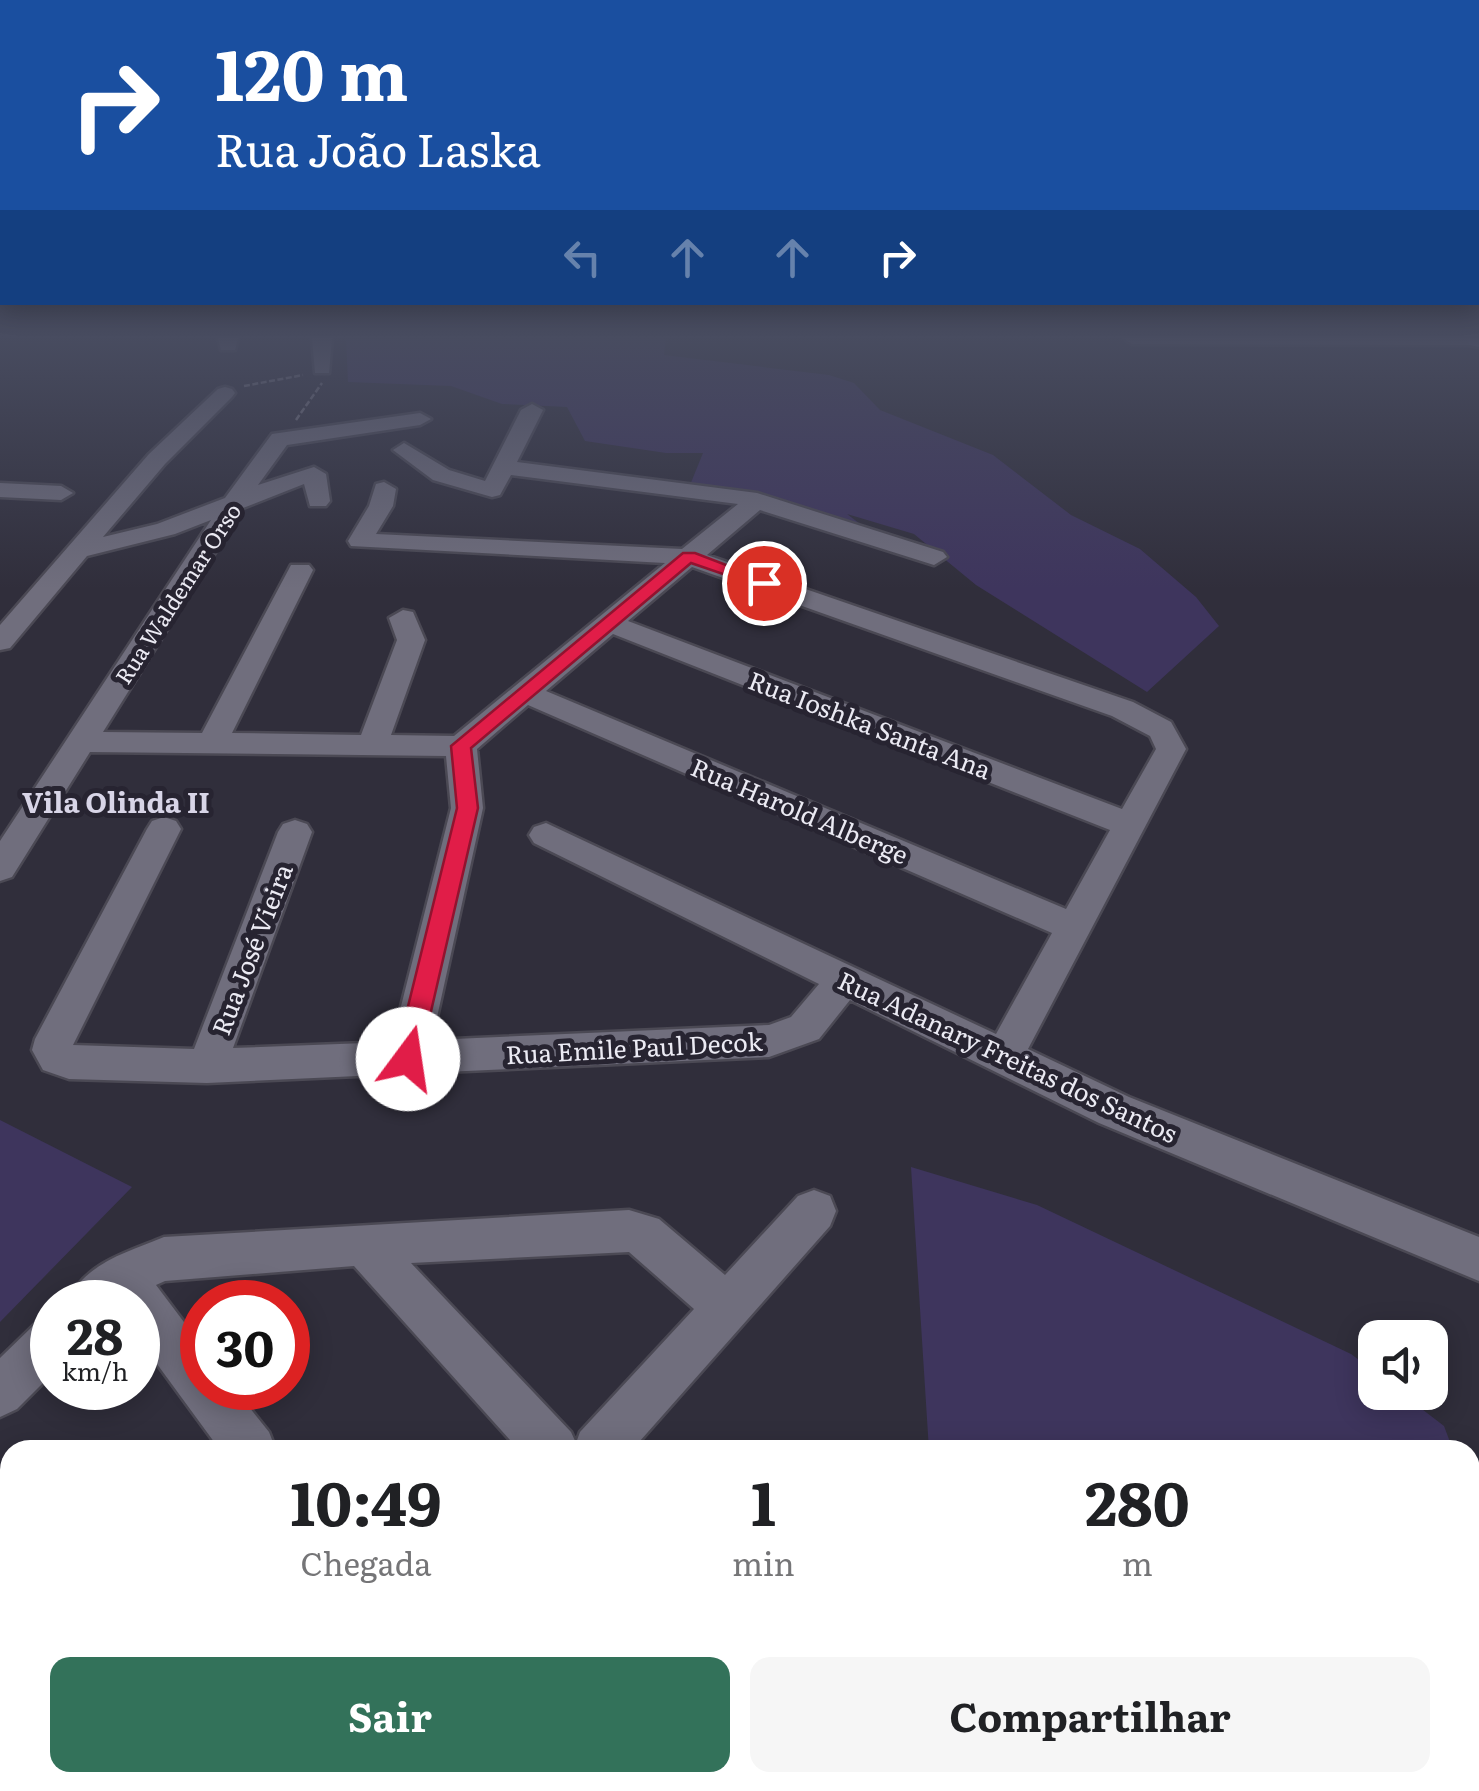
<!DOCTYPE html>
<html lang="pt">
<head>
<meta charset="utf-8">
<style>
	:root { --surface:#fff; --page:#f6f6f6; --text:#202124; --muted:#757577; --accent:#33725a }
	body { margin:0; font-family:Literata,serif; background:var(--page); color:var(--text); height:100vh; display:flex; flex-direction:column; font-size:38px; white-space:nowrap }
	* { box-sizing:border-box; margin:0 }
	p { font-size:32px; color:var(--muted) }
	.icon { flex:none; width:55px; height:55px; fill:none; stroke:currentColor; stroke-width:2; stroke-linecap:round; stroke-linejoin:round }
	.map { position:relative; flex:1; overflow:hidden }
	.panel { position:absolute; left:0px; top:1440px; width:1480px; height:352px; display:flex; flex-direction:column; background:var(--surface); border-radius:30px 30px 0 0; box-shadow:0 5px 25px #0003 }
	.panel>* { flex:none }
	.guide { position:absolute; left:0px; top:0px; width:1480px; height:305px; box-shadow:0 5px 25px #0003; background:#1a4fa0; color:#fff; overflow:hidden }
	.buttons { position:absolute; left:1358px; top:1320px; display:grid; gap:20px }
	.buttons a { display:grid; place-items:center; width:90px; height:90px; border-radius:20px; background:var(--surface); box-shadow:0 5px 25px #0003; font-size:50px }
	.speed { position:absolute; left:30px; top:1280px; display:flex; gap:20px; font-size:50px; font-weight:700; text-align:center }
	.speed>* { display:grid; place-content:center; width:130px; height:130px; border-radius:50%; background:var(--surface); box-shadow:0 5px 25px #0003; line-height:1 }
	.speed small { font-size:25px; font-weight:400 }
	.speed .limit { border:15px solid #d22; background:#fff; color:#111 }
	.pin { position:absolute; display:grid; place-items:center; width:85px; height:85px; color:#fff; margin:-42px; border:5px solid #fff; border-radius:50%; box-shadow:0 2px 10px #0007 }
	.me { position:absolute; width:110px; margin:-55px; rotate:14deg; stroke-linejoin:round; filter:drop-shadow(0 0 8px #0008) }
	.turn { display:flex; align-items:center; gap:35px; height:210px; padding:0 50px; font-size:45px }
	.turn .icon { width:130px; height:130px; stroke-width:2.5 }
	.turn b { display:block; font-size:70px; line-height:85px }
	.lanes { display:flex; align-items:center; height:95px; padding:0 50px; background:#0003; justify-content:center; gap:50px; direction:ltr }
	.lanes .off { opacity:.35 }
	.eta { display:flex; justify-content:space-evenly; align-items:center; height:170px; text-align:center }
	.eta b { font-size:60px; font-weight:700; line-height:70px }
	.button { display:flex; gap:20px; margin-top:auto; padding:20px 50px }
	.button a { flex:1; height:115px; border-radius:20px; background:var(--accent); color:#fff; font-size:40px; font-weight:700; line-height:115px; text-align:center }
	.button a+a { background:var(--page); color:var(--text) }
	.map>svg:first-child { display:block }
</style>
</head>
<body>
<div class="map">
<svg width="1479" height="1791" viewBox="0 0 1479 1791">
	<rect width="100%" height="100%" fill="#302e3b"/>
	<!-- green -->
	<path fill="#3e355d" d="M666 338 664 355 829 375 854 383 880 410 993 455 1071 515 1140 549 1196 597 1219 626 1147 692 976 585 914 534 847 514 868 530 690 485 703 453H666L585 441 567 407 502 404 451 386 348 382 346 339Z
		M0 1120 132 1187 0 1322Z
		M911 1167 1037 1205 1351 1354 1375 1372V1392L1401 1393 1444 1426 1453 1450H929Z
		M1470 1496 1479 1520V1748L1470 1761Z
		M1033 1783H1454L1448 1791H1056Z"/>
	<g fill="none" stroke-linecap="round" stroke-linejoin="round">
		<defs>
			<path id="minor" d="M218 338H238L235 350H221Z
				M312 338H332L329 373H315Z
				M1123 338H1479V345L1132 344Z
				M225 387 232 389 235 393 232 397 165 464 103 537 157 524 225 498 272 434 420 413 431 419 420 425 287 445 258 485 314 467 326 474 330 501 326 506H310L304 484 243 508 103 732 202 733 291 565H309L313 570 232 733 361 735 397 640 389 618 403 610 413 612 425 640 391 735 454 736 665 563 351 546 348 541 369 506 376 484 384 482 396 489 393 506 376 534 682 549 738 504 511 475 500 495 492 497 433 480 393 450 404 443 449 470 485 481 521 410 532 404 543 410 517 462 757 493 943 552 947 557 934 565 760 510 707 555 1133 702 1171 722 1186 749 1028 1049 1129 1097 1479 1237V1281L1099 1123 850 1000 819 1039 769 1057 207 1083 69 1079 43 1070 32 1050 35 1039 147 829 152 821 164 817 176 821 181 829 73 1045 194 1049 278 832 283 824 295 820 307 824 312 832 233 1048 392 1042 451 808 446 756 90 752 12 877 0 881V841L211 520 175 534 87 556 10 648 0 650V625L149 454 218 389ZM692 567 1112 716 1150 736 1156 749 1122 809 628 621ZM613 634 1110 830 1066 909 546 691ZM528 705 1052 933 996 1034 546 823 534 827 529 835 534 843 819 984 791 1017 769 1025 432 1040 483 808 477 749Z
				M0 483 61 486 73 493 61 500 0 497Z
				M814 1190 830 1196 836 1211 830 1226 632 1450H519L354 1266 165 1281 156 1285 202 1346V1388H234L269 1432 276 1450H220L138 1338V1302H68C84 1263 128 1252 164 1237L629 1210 659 1219 725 1275 798 1196ZM629 1252 694 1309 580 1432 576 1443 571 1432 411 1263Z
				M52 1317V1374L17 1409 0 1417V1358L35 1324Z
				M0 1508 10 1513V1579L0 1575Z
				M115 1782H177L180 1791H119Z
				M261 1782H325L321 1791H258Z
				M677 1782H740L736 1791H674Z"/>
			<path id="major" d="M1466 338H1479V347L1470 345Z"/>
		</defs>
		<!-- minor casing -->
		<use href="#minor" stroke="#4b4954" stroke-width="5"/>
		<!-- major casing -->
		<use href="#major" stroke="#4b4954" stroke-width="5"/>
		<!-- path -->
		<path stroke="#797783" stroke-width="2.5" stroke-dasharray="6 2.5" stroke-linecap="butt" d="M244 386 303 375
			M296 420 322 383"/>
		<!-- minor -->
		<use href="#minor" fill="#706e7d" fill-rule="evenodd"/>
		<!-- major -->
		<use href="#major" fill="#7c749e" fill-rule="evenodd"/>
	</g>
	<!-- sky -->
	<linearGradient id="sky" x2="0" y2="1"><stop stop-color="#1a1920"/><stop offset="0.57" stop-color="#484c60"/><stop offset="1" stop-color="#484c60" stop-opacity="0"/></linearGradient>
	<rect width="1479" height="589" fill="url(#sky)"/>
	<!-- route -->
	<path fill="#e11d48" stroke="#92132f" stroke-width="2.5" d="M683 553H695L773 583 764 588 691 563 471 748 478 808 420 1059 417 1067 408 1070 398 1067 395 1059 457 808 451 746Z"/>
	<g text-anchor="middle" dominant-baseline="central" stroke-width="10" stroke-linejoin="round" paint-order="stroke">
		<!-- far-street labels -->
		<g font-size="22" fill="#ebeaf3" stroke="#272431">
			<text transform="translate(177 593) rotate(-57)">Rua Waldemar Orso</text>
		</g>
		<!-- street labels -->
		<g font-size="25" fill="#ebeaf3" stroke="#272431">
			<text transform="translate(870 724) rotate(21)">Rua Ioshka Santa Ana</text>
			<text transform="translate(800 810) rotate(23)">Rua Harold Alberge</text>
			<text transform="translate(251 949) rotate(-69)">Rua José Vieira</text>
			<text transform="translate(634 1047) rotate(-3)">Rua Emile Paul Decok</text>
			<text transform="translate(1008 1056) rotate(25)">Rua Adanary Freitas dos Santos</text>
		</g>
		<!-- neighbourhood labels -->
		<g font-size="28" font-weight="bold" fill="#d8d5e7" stroke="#272431">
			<text x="116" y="801">Vila Olinda II</text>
		</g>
	</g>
</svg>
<div class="buttons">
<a><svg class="icon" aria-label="sound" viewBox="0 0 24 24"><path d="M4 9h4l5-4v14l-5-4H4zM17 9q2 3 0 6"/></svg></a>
</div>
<div class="speed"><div>28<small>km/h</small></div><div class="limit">30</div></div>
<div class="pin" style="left:764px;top:583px;background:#d93025"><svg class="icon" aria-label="arrive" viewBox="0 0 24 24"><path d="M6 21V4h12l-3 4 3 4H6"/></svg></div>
<svg class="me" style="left:408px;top:1059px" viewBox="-20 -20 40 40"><circle r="19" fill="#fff"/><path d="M0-13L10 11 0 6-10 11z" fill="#e11d48"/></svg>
<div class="guide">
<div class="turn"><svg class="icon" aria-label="right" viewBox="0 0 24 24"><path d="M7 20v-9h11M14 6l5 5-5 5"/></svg><div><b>120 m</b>Rua João Laska</div></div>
<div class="lanes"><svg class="icon off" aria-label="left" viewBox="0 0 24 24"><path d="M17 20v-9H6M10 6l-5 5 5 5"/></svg><svg class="icon off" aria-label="ahead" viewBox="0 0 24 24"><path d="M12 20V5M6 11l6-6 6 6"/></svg><svg class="icon off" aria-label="ahead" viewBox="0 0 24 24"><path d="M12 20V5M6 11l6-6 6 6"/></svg><svg class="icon" aria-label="right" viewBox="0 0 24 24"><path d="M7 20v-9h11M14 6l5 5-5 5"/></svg></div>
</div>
<section class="panel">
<div class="eta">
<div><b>10:49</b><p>Chegada</p></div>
<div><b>1</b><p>min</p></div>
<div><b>280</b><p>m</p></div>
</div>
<div class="button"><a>Sair</a><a>Compartilhar</a></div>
</section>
</div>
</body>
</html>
